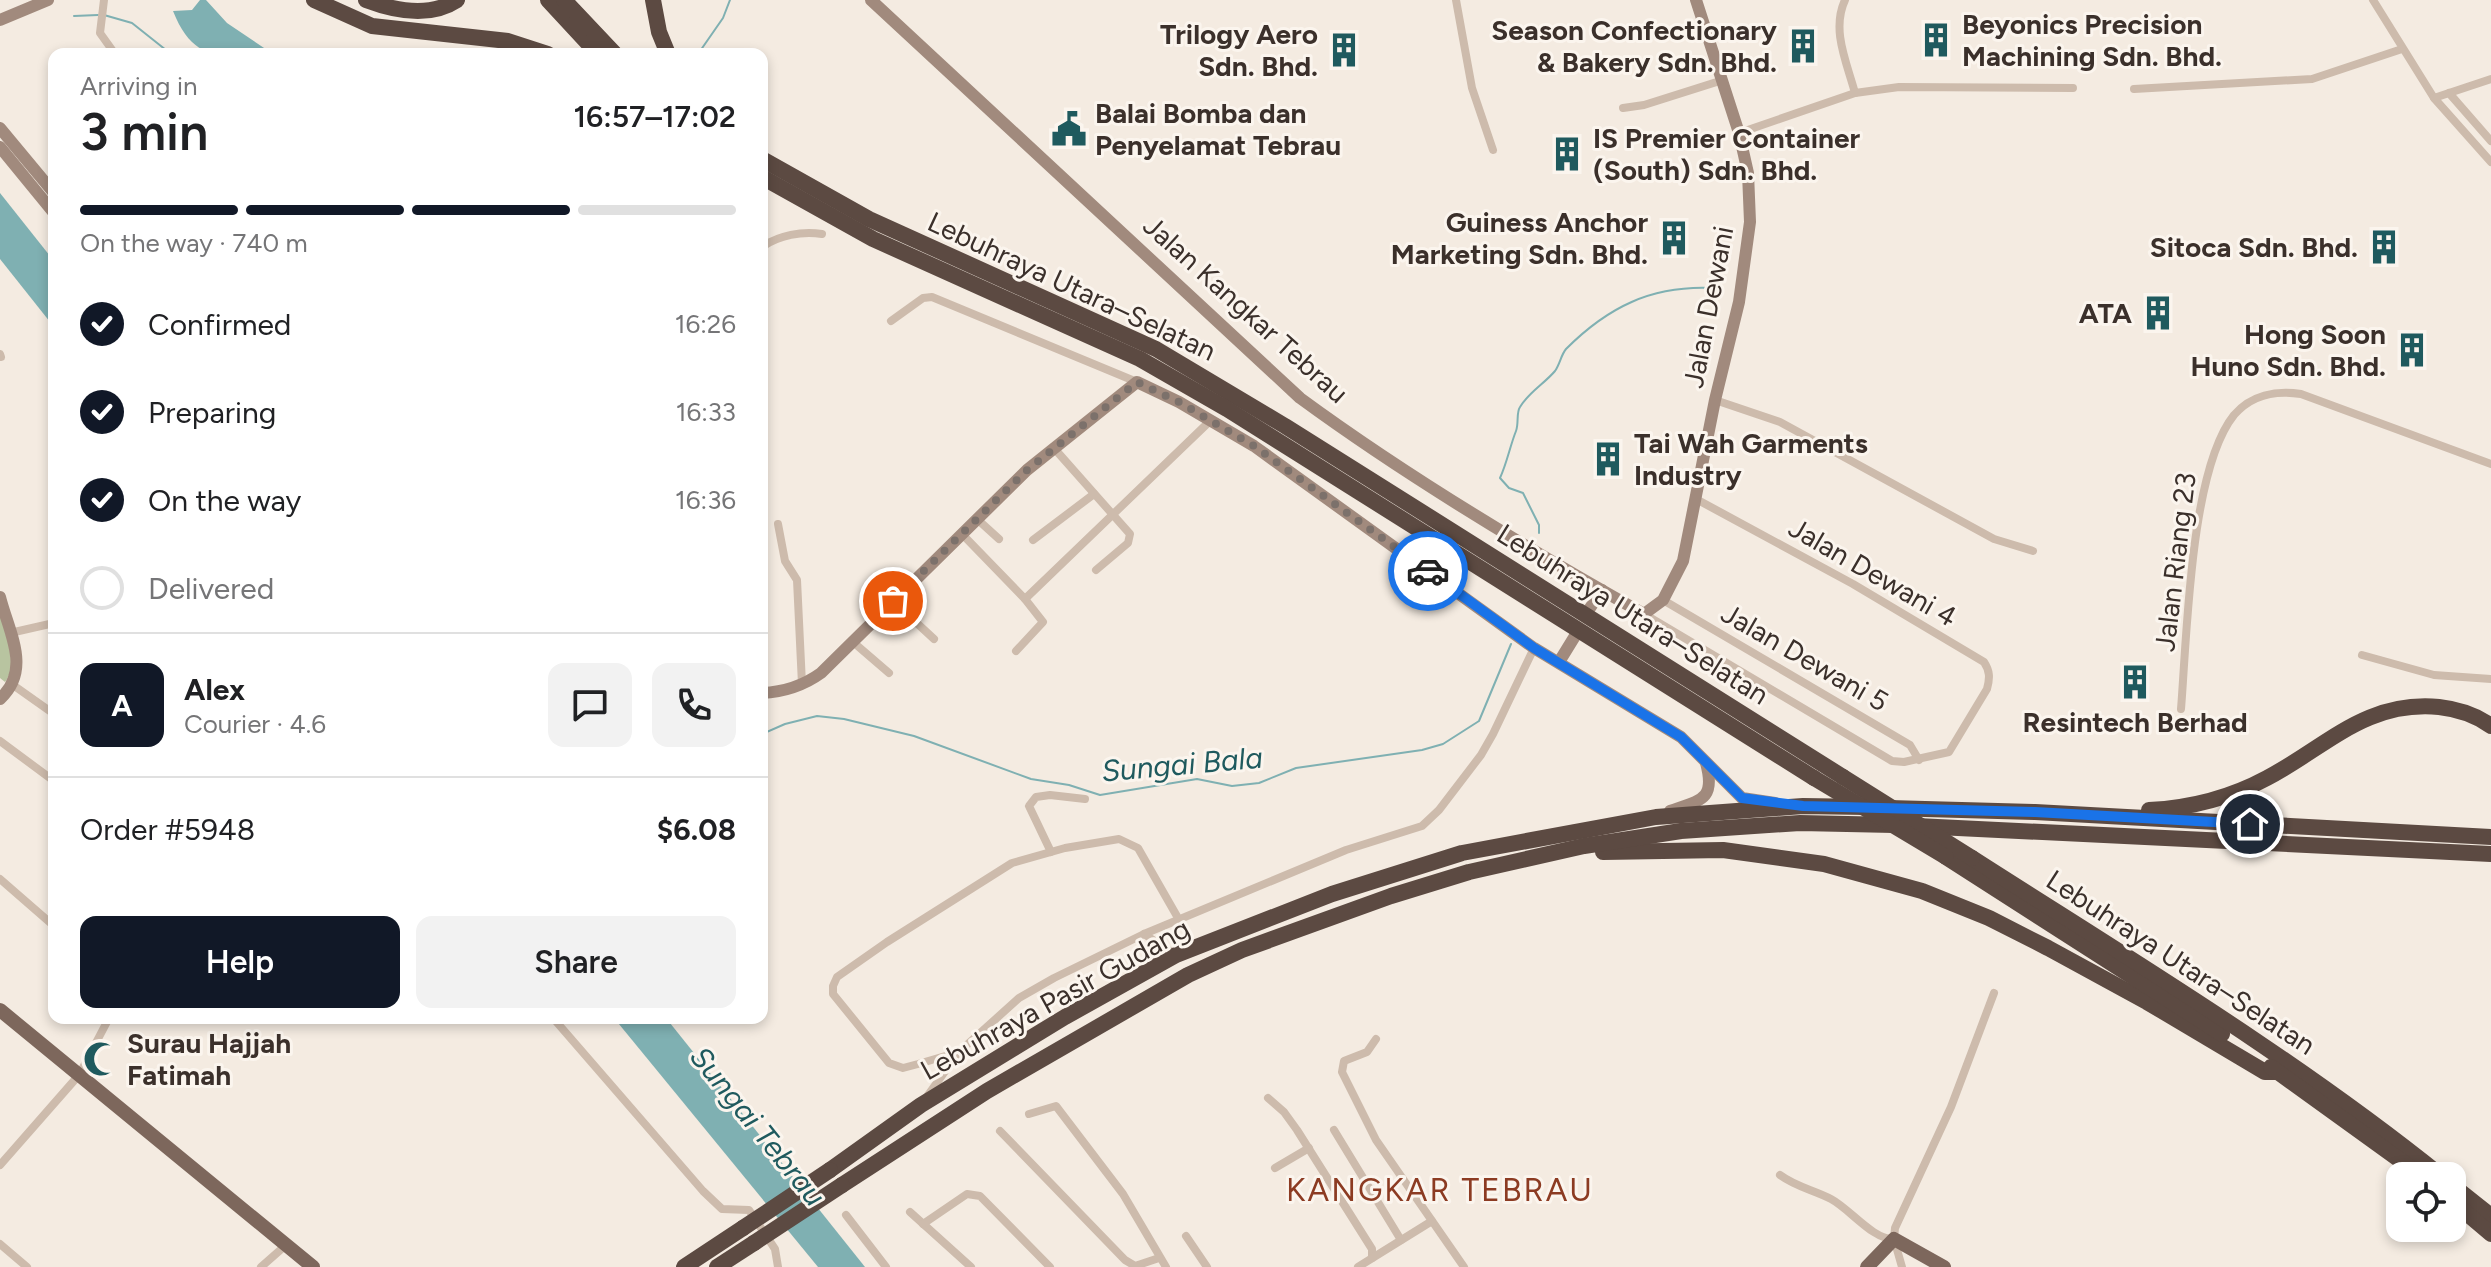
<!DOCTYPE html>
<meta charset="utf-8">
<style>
:root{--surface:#fff;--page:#f2f2f2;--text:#202124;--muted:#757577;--line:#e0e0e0;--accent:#111827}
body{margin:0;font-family:Figtree,sans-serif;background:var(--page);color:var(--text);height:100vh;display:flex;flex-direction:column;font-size:30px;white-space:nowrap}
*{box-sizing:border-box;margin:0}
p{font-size:26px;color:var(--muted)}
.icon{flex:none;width:44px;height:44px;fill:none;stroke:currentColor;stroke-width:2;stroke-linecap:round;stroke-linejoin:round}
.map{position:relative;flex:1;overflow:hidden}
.drawer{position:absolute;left:48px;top:48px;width:720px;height:976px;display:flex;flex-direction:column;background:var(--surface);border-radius:16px;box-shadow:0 4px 12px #0003}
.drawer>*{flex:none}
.buttons{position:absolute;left:2386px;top:1162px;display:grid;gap:16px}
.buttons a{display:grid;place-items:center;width:80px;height:80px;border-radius:16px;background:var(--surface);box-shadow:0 4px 12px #0003;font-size:40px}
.pin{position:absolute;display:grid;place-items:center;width:68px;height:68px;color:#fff;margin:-34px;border:4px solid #fff;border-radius:50%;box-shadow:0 2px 8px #0007}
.courier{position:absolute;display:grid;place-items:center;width:80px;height:80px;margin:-40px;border:6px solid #1a73e8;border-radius:50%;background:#fff;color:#222;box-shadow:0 2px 10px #0007}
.headline em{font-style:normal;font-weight:600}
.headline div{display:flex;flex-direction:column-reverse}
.headline{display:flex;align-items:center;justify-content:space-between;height:136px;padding:0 32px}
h1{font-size:52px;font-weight:600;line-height:60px}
.bar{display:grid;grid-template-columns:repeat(4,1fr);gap:12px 8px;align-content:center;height:96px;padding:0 32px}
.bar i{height:10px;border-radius:6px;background:var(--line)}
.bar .active{background:var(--accent)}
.bar p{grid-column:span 4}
.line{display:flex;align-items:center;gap:20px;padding:0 32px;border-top:2px solid var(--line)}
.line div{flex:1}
.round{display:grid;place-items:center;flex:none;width:84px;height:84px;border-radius:16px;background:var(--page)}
ol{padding:0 32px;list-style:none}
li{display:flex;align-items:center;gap:24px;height:88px}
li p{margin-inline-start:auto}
li .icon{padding:8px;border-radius:50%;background:var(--accent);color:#fff;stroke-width:4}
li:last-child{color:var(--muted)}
li i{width:44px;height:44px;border:4px solid var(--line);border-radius:50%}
.cta{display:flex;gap:16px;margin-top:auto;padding:16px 32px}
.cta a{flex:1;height:92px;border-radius:16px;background:var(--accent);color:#fff;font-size:32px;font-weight:600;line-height:92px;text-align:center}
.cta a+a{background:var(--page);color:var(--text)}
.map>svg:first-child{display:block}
</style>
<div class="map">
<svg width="2491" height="1267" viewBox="0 0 2491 1267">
<rect width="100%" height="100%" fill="#f4ebe1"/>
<path fill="#b8c4a0" d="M0,614C5,634 19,665 5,682L0,678Z"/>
<g fill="#7fb0b2">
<path d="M200,0H206L227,23L273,54C223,54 195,66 173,11L192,10Z"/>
<polygon points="0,193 54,261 54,327 0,259"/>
<polygon points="614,1018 666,1018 865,1267 818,1267"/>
</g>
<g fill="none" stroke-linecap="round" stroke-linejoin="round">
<g stroke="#7fb0b2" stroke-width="2">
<polyline points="104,15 132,23 171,54"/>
<polyline points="74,16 98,15"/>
<polyline points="698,54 723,18 730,0"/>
<path d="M1539,533V525L1523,493L1509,488L1500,478C1507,463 1510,446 1516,431C1519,423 1516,413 1520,407C1528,393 1545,383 1555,371C1560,364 1561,355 1566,349C1608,307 1651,286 1710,288"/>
<polyline points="762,734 785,724 817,716 844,719 914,736 1031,779 1069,785 1100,795 1197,779 1232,786 1259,783 1296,768 1422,750 1443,744 1479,721 1511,644"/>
</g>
<g stroke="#cdbbac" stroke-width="8">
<polyline points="104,0 100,33 115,54"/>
<polyline points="1456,0 1472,88 1493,150"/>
<path d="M1845,0C1831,30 1847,63 1855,93"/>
<polyline points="2373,0 2434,98 2491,162"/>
<polyline points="2134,89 2312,79 2402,49"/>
<polyline points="2449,93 2491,141"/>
<polyline points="2434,98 2491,79"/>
<polyline points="1623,108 1644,105 1723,80"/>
<polyline points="1739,133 1855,93 1899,87 2073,88"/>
<path d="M762,247C779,235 802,231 822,234"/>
<polyline points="891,321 923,298 932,297 1137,382"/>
<polyline points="0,354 1,357"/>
<polyline points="1715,400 1780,422 1994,539 2033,551"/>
<polyline points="1053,447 1130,534 1128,543 1096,570"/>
<polyline points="977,519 999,539"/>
<polyline points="778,524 785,561 797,580 802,684"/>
<polyline points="962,534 1025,599 1043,622 1016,651"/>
<polyline points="1033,540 1094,494"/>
<polyline points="1025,599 1210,421"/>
<polyline points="1663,600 1910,745 1919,760"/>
<polyline points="893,601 934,639"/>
<path d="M1644,614L1892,761L1904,762L1949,752L1987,689C1990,678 1990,671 1984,662L1853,584L1696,499"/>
<polyline points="10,633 54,623"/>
<polyline points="853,642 889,673"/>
<polyline points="2362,655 2434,675 2491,679"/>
<polyline points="13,685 54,714"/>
<path d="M2181,709C2187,636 2190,470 2234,415C2251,395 2276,390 2301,394L2491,464"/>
<polyline points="0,741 54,781"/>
<polyline points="1051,852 1029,806 1036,797 1050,795 1085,799"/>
<polyline points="0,879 54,926"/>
<polyline points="1178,918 1138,848 1119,839 1065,848 1012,863 887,942 837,977 833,986 833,994 889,1063 903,1068 918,1064 959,1052 1019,998 1054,978 1144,934 1346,850 1422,826 1439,810 1481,755 1493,734 1534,648"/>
<polyline points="1144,934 1176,955"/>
<polyline points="553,1018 703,1191 722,1209 749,1210 775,1249 778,1267"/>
<polyline points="1376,1039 1367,1052 1344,1061 1342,1072 1376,1140 1464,1267"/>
<polyline points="928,1095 959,1052"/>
<polyline points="1268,1098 1284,1112 1297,1130 1372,1249 1372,1258"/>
<polyline points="1029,1114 1056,1106 1123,1194 1166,1267"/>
<polyline points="1334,1130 1401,1240"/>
<polyline points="1000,1131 1125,1260 1135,1266 1159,1258"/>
<polyline points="0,1165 79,1075 109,1018"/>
<polyline points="1275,1168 1309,1148"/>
<path d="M1780,1175C1796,1187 1814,1190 1831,1199C1850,1209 1873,1240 1894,1239"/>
<polyline points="910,1212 971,1267"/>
<polyline points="846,1215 886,1267"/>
<polyline points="923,1224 967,1194 980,1196 1050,1267"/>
<polyline points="1186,1236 1207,1267"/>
<polyline points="0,1244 27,1267"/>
<polyline points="261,1267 286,1245"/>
<polyline points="1358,1267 1432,1221"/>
<polyline points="1902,1267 1894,1239 1895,1228 1951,1107 1994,993"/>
</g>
<g stroke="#a18a7d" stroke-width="12">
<path d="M871,0L1300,398C1409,478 1526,548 1644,614L1663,600L1683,561L1715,400L1739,302L1750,222L1748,173L1739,133L1696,0"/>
<polyline points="0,20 48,0"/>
<polyline points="0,128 54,193"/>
<polyline points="0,147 54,213"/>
<path d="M0,597C9,633 32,669 0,699"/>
<polyline points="1590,608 1602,590"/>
<polyline points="1559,662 1575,636"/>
<path d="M762,693C784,692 803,686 821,673L1027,470L1137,382L1179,402L1254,446L1534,648L1681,737L1742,798L1775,803"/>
<path d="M1670,811C1701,800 1716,800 1706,763"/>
</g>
<g stroke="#7d675c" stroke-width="14">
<polyline points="0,1010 313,1267"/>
<polyline points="1867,1267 1894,1239 1944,1267"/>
</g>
<g stroke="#5c4a42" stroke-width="16">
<polyline points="314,0 372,26 508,41 548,54"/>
<path d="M366,0C395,11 430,18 457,0"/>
<polyline points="548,0 598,54"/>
<polyline points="564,0 615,54"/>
<polyline points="653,0 659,32 668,54"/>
<polyline points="762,159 869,219 1156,349 1285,426 1843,777"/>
<polyline points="762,177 873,239 1140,359 1227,409 1814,778"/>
<polyline points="1889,808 2035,812 2491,837"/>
<path d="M2149,810C2190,808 2230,798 2267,778C2326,747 2366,700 2439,707C2457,709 2476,715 2491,726"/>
<polyline points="1917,826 2491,854"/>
<polyline points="1603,852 1723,850 1824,864 1922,891 1989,918 2048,948 2147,1002 2265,1072 2279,1072"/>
<polyline points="1946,857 2222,1034"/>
<path d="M1972,858C2131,960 2293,1057 2441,1176"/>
<polyline points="2271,1067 2422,1176"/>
<polyline points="830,1170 921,1105 1065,1017 1176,955 1332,894 1462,853 1656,817 1803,806 1866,807"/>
<polyline points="842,1185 987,1091 1188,975 1242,950 1391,896 1469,872 1584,846 1681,831 1800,823 1894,825"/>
<polyline points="2452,1185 2491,1216"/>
<polyline points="2452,1201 2491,1234"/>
<polyline points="684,1267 743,1228"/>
<polyline points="717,1267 754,1243"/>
</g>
<g stroke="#5c4a42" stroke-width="16">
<polyline points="1843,777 1972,858"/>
<polyline points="1814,778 1946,857"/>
<polyline points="743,1228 830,1170"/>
<polyline points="754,1243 842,1185"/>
</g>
</g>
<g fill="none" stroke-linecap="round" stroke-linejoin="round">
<polyline stroke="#7c716b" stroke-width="8" stroke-dasharray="0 14.4" points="893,601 1027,470 1137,382 1179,402 1254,446 1428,571"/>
<polyline stroke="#1a73e8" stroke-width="10" points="1428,571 1534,648 1681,737 1742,798 1803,806 2035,812 2250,824"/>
</g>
<defs>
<g id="building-bare" transform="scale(2.76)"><path d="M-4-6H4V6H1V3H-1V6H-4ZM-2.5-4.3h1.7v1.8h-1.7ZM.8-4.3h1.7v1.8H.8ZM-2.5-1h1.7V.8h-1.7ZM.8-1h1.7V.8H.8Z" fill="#1f5a5e" stroke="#fbf5ee" stroke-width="2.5" paint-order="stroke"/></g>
<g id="civic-bare" transform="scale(2.76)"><path d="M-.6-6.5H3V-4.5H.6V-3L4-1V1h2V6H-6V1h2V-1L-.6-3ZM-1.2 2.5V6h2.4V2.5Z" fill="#1f5a5e" stroke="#fbf5ee" stroke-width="2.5" paint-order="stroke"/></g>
<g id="mosque-bare" transform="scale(2.76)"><path d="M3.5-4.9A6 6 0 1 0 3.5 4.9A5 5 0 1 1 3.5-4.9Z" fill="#1f5a5e" stroke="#fbf5ee" stroke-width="2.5" paint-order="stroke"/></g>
</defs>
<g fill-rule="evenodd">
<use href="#building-bare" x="1936" y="40"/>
<use href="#building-bare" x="1803" y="46"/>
<use href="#building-bare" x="1344" y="50"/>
<use href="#civic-bare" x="1069" y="129"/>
<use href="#building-bare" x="1567" y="154"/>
<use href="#building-bare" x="1674" y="238"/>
<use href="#building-bare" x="2384" y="247"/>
<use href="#building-bare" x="2158" y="313"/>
<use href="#building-bare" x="2412" y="350"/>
<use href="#building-bare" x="1608" y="459"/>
<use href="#building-bare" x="2135" y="682"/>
<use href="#mosque-bare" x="101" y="1059"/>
</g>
<g text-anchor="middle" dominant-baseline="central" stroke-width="6" stroke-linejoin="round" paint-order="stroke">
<g font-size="28" font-weight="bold" fill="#3b302b" stroke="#fbf5ee" text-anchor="end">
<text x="1962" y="24" text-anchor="start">Beyonics Precision<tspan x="1962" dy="32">Machining Sdn. Bhd.</tspan></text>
<text x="1777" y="30">Season Confectionary<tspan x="1777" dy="32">&amp; Bakery Sdn. Bhd.</tspan></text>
<text x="1318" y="34">Trilogy Aero<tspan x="1318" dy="32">Sdn. Bhd.</tspan></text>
<text x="1095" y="113" text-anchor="start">Balai Bomba dan<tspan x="1095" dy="32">Penyelamat Tebrau</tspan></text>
<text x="1593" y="138" text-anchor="start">IS Premier Container<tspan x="1593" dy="32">(South) Sdn. Bhd.</tspan></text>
<text x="1648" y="222">Guiness Anchor<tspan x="1648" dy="32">Marketing Sdn. Bhd.</tspan></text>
<text x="2358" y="247">Sitoca Sdn. Bhd.</text>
<text x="2132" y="313">ATA</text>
<text x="2386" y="334">Hong Soon<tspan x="2386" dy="32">Huno Sdn. Bhd.</tspan></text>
<text x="1634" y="443" text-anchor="start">Tai Wah Garments<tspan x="1634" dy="32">Industry</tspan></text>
<text x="2135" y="722" text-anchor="middle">Resintech Berhad</text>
<text x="127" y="1043" text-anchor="start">Surau Hajjah<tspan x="127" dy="32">Fatimah</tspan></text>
</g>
<g font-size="28" fill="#3b302b" stroke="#fbf5ee">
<text transform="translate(1072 286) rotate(25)">Lebuhraya Utara–Selatan</text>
<text transform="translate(1708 307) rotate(-79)">Jalan Dewani</text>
<text transform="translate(1246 309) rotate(42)">Jalan Kangkar Tebrau</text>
<text transform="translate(2175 562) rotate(-83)">Jalan Riang 23</text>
<text transform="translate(1873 572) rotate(30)">Jalan Dewani 4</text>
<text transform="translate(1633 614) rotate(32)">Lebuhraya Utara–Selatan</text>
<text transform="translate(1805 657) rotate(30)">Jalan Dewani 5</text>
<text transform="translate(2181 962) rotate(33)">Lebuhraya Utara–Selatan</text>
<text transform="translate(1055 999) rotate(-29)">Lebuhraya Pasir Gudang</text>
</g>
<g font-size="30" font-style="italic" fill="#1f5a5e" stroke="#fbf5ee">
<text transform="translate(1182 764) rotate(-5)">Sungai Bala</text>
<text transform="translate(758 1126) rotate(51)">Sungai Tebrau</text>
</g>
<g font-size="32" letter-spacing="2" fill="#8c3b22" stroke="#fbf5ee">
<text x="1440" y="1190">KANGKAR TEBRAU</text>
</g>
</g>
</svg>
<div class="buttons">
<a><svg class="icon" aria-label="locate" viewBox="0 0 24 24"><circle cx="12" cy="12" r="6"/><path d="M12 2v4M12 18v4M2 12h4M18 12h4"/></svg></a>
</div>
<div class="pin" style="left:893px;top:601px;background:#ea580c"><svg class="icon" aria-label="bag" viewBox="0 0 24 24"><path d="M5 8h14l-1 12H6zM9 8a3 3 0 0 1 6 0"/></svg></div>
<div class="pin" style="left:2250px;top:824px;background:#1f2937"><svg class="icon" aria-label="home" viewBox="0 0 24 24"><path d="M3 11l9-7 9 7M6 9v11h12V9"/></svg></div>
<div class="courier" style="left:1428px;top:571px"><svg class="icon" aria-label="car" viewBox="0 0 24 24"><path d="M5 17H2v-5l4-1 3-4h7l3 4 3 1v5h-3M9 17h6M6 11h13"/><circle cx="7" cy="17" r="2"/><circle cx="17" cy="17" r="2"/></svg></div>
<section class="drawer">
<div class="headline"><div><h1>3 min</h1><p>Arriving in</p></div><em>16:57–17:02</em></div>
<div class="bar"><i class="active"></i><i class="active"></i><i class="active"></i><i></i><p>On the way · 740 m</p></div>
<ol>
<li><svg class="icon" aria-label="check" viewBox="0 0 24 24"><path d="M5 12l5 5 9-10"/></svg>Confirmed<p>16:26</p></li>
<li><svg class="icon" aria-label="check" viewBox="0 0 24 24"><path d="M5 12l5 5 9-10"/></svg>Preparing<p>16:33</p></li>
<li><svg class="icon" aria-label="check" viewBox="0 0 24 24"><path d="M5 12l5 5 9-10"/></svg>On the way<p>16:36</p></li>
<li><i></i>Delivered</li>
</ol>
<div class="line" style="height:144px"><b class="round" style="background:var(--accent);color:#fff">A</b><div><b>Alex</b><p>Courier · 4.6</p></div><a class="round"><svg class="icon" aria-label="chat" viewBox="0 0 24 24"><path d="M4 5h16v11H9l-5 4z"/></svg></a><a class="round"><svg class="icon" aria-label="phone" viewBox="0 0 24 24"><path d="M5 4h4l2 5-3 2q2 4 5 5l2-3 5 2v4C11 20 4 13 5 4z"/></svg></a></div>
<div class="line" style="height:104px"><div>Order #5948</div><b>$6.08</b></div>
<div class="cta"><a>Help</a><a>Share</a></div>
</section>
</div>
